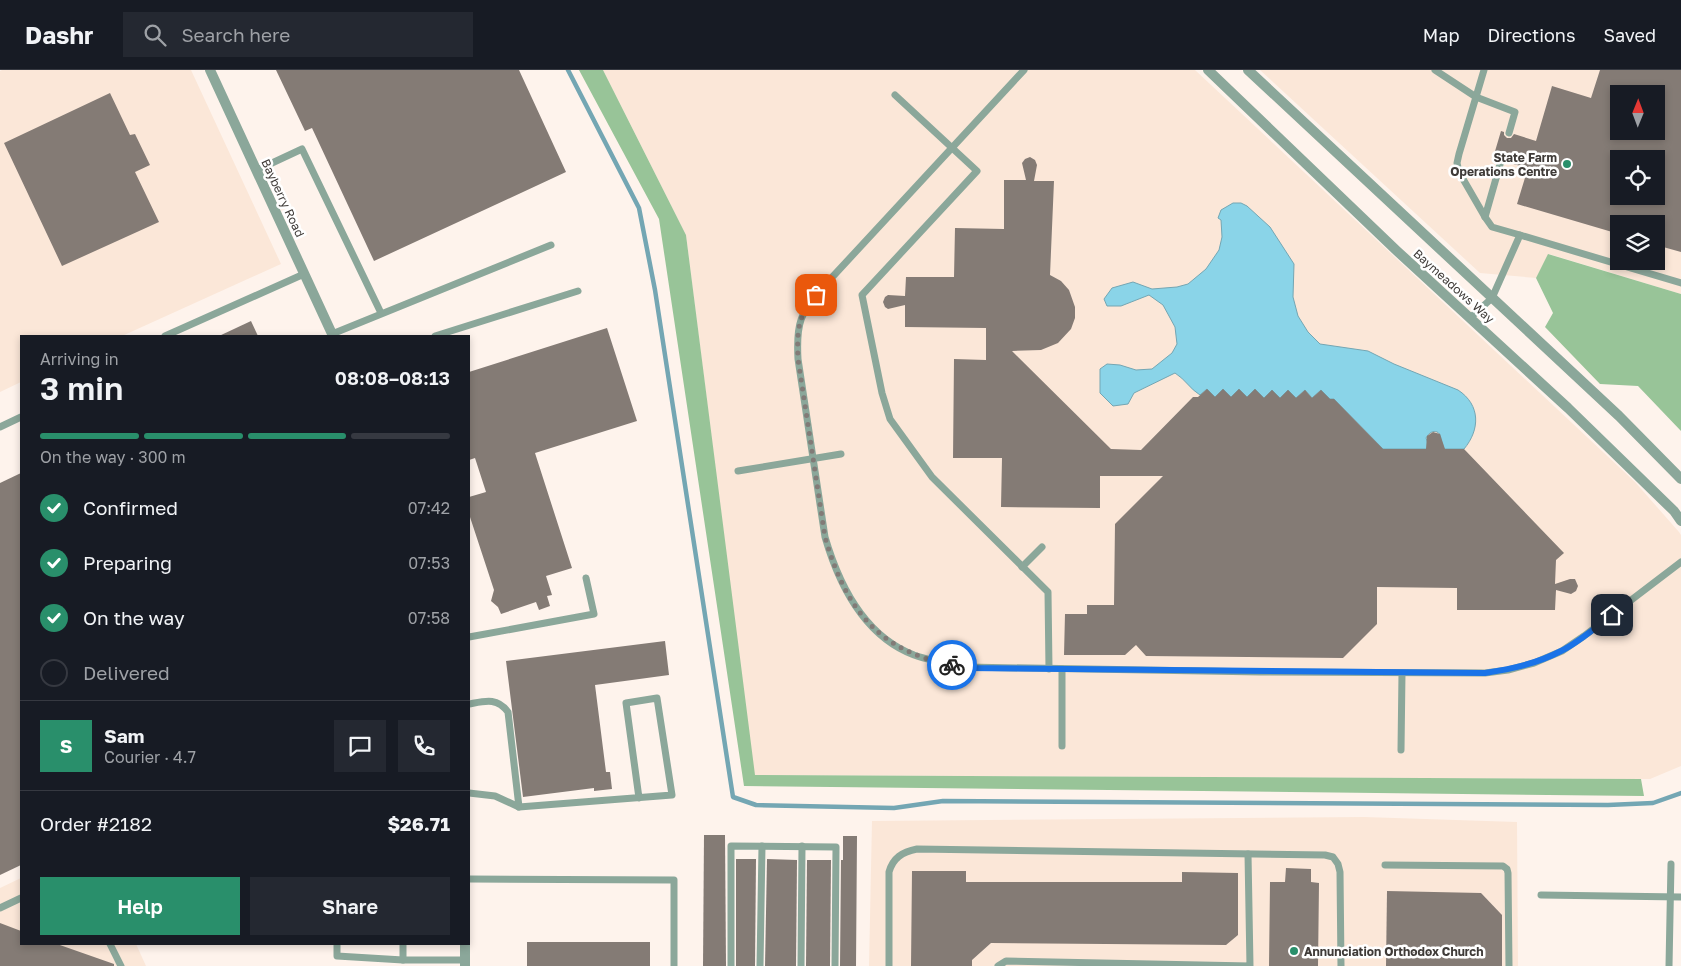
<!DOCTYPE html>
<meta charset="utf-8">
<style>
:root{--surface:#171b24;--page:#242831;--text:#f1f3f6;--muted:#9ea1a6;--line:#363941;--accent:#298f6b}
body{margin:0;font-family:"Golos Text",sans-serif;background:var(--page);color:var(--text);height:100vh;display:flex;flex-direction:column;font-size:19px;white-space:nowrap}
*{box-sizing:border-box;margin:0}
p{font-size:16px;color:var(--muted)}
.icon{flex:none;width:28px;height:28px;fill:none;stroke:currentColor;stroke-width:2;stroke-linecap:round;stroke-linejoin:round}
.map{position:relative;flex:1;overflow:hidden}
.drawer{position:absolute;left:20px;top:265px;width:450px;height:610px;display:flex;flex-direction:column;background:var(--surface);border-radius:0px;box-shadow:0 2px 8px #0003}
.drawer>*{flex:none}
.needle{width:32px;rotate:1deg}
.fabs{position:absolute;left:1610px;top:15px;display:grid;gap:10px}
.fabs a{display:grid;place-items:center;width:55px;height:55px;border-radius:0px;background:var(--surface);box-shadow:0 2px 8px #0003;font-size:25px}
.pin{position:absolute;display:grid;place-items:center;width:42px;height:42px;color:#fff;margin:-21px;border-radius:10px;box-shadow:0 2px 8px #0006}
.courier{position:absolute;display:grid;place-items:center;width:50px;height:50px;margin:-25px;border:4px solid #1a73e8;border-radius:50%;background:#fff;color:#222;box-shadow:0 1px 6px #0007}
.overview em{font-style:normal;font-weight:600}
.overview div{display:flex;flex-direction:column-reverse}
.overview{display:flex;align-items:center;justify-content:space-between;height:85px;padding:0 20px}
h1{font-size:32px;font-weight:600;line-height:38px}
.bar{display:grid;grid-template-columns:repeat(4,1fr);gap:8px 5px;align-content:center;height:60px;padding:0 20px}
.bar i{height:6px;border-radius:4px;background:var(--line)}
.bar .on{background:var(--accent)}
.bar p{grid-column:span 4}
.line{display:flex;align-items:center;gap:12px;padding:0 20px;border-top:1px solid var(--line)}
.line div{flex:1}
.round{display:grid;place-items:center;flex:none;width:52px;height:52px;border-radius:0px;background:var(--page)}
ol{padding:0 20px;list-style:none}
li{display:flex;align-items:center;gap:15px;height:55px}
li p{margin-inline-start:auto}
li .icon{padding:5px;border-radius:50%;background:var(--accent);color:#fff;stroke-width:4}
li:last-child{color:var(--muted)}
li i{width:28px;height:28px;border:2px solid var(--line);border-radius:50%}
.button{display:flex;gap:10px;margin-top:auto;padding:10px 20px}
.button a{flex:1;height:58px;border-radius:0px;background:var(--accent);color:#fff;font-size:20px;font-weight:600;line-height:58px;text-align:center}
.button a+a{background:var(--page);color:var(--text)}
header{display:flex;align-items:center;gap:30px;box-sizing:border-box;height:70px;padding:0 25px;background:var(--surface);border-bottom:1px solid var(--line)}
header strong{font-size:24px}
nav{display:flex;gap:28px;margin-inline-start:auto;font-size:18px}
.search{width:350px;height:45px;background:var(--page);display:flex;align-items:center;gap:12px;box-sizing:border-box;padding:0 18px;border-radius:0px;color:var(--muted);font-size:19px}
.map>svg:first-child{display:block}
</style>
<header>
<strong>Dashr</strong>
<div class="search"><svg class="icon" aria-label="search" viewBox="0 0 24 24"><circle cx="10" cy="10" r="6"/><path d="M15 15l6 6"/></svg>Search here</div>
<nav><a>Map</a><a>Directions</a><a>Saved</a></nav>
</header>
<div class="map">
<svg width="1681" height="896" viewBox="0 0 1681 896">
<rect width="100%" height="100%" fill="#fef3ec"/>
<g fill="#fbe7d8" fill-rule="evenodd">
<polygon points="2,0 191,0 281,194 122,266 21,266 21,312 0,322 0,1"/>
<polygon points="603,0 1195,0 1635,412 1679,462 1681,465 1681,696 1650,709 754,705 686,165"/>
<path d="M1260,0H1681V224L1549,184L1536,208L1480,203ZM1619,24H1656V61H1619ZM1619,89H1656V126H1619ZM1619,154H1656V191H1619Z"/>
<polygon points="1364,747 1517,752 1518,896 869,896 872,751"/>
<polygon points="21,808 21,874 136,874 146,896 0,896 0,818"/>
</g>
<g fill="#98c498">
<polygon points="579,0 603,0 686,165 755,705 1641,709 1644,726 744,716 659,149"/>
<polygon points="1548,184 1681,224 1681,361 1638,316 1600,314 1545,257 1553,243 1536,208"/>
</g>
<path fill="#8ad4e8" stroke="#74a6b3" d="M1233,133H1241L1247,136L1270,157L1294,194L1293,227L1298,246L1308,262L1320,274L1368,281L1394,294L1458,320C1481,335 1480,360 1464,379H1438C1447,361 1432,356 1426,368L1430,379H1383L1334,329H1330L1321,320L1312,328L1305,320L1296,328L1288,320L1280,328L1272,320L1264,328L1255,319L1247,327L1239,319L1231,327L1223,319L1215,327L1207,319L1200,325C1190,319 1185,309 1175,303L1134,323L1128,334L1113,336L1100,323V299L1107,294L1120,295L1136,300L1152,299L1172,283L1177,274L1175,257L1163,235L1149,225L1121,236H1107L1104,229L1112,218L1133,212L1152,219L1177,217L1188,214L1206,199L1219,180L1222,167L1221,150L1218,148L1221,140Z"/>
<g fill="none" stroke-linecap="round" stroke-linejoin="round">
<polyline stroke="#74a6b3" stroke-width="4.5" points="568,0 639,138 655,220 733,727 756,735 894,738 943,731 1608,735 1653,733 1681,723"/>
</g>
<g fill="#847b75" fill-rule="evenodd">
<polygon points="276,0 519,0 566,102 374,191 312,58 305,61"/>
<path d="M1600,0H1681V182L1656,175V154H1619V164L1517,134L1528,98L1506,92L1503,86H1499L1496,89L1493,88L1501,61L1504,62V65L1507,68H1511L1514,64L1536,71L1552,16L1591,28ZM1619,24H1656V61H1619ZM1619,89H1656V126H1619Z"/>
<polygon points="110,23 130,65 135,64 150,95 135,102 159,152 62,196 4,73"/>
<polygon points="1030,87 1035,90 1037,95 1034,111 1054,111 1050,205 1061,211 1069,220 1075,237 1075,248 1071,259 1058,273 1041,280 1012,281 1111,379 1141,380 1193,327 1198,327 1207,319 1215,327 1223,319 1231,327 1239,319 1247,327 1255,319 1264,328 1272,320 1280,328 1288,320 1296,328 1305,320 1312,328 1321,320 1330,329 1334,329 1383,379 1426,379 1427,366 1433,362 1440,364 1445,379 1464,379 1564,483 1556,490 1555,514 1570,509 1575,509 1578,516 1576,521 1571,524 1556,520 1555,540 1457,540 1457,518 1377,517 1377,554 1343,588 1146,586 1136,575 1125,585 1064,585 1065,544 1087,544 1087,535 1114,535 1115,454 1163,406 1100,406 1100,438 1001,437 1002,388 953,388 954,289 986,290 986,258 905,257 905,235 888,239 885,237 883,232 885,227 888,225 905,226 906,207 954,207 955,158 1004,159 1004,110 1026,110 1022,93 1025,89"/>
<polygon points="251,251 258,266 219,266"/>
<polygon points="607,258 637,351 535,383 572,498 546,506 552,525 547,526 550,536 539,540 536,532 501,544 498,537 491,531 494,520 469,444 469,427 486,422 475,388 469,390 469,302"/>
<polygon points="21,403 21,795 0,805 0,413"/>
<polygon points="665,571 669,605 595,615 606,702 610,702 612,719 594,721 594,718 523,727 506,591"/>
<polygon points="704,765 725,765 726,896 703,896"/>
<polygon points="843,766 857,766 856,896 840,896 841,790 843,790"/>
<polygon points="736,789 756,789 755,896 736,896"/>
<polygon points="767,789 797,790 796,896 765,896"/>
<polygon points="807,790 831,790 830,896 806,896"/>
<polygon points="1286,798 1311,799 1311,812 1319,813 1318,896 1269,896 1270,812 1285,812"/>
<polygon points="912,801 966,801 966,812 1182,812 1182,802 1238,803 1238,865 1226,875 991,873 972,890 972,896 911,896"/>
<polygon points="1387,821 1481,823 1502,845 1502,896 1386,896"/>
<polygon points="0,853 21,861 21,874 57,874 114,894 114,896 0,896"/>
<rect x="527" y="872" width="123" height="24"/>
</g>
<g fill="none" stroke-linecap="round" stroke-linejoin="round">
<g stroke="#8ba79a" stroke-width="7">
<path d="M1024,0L824,216C800,243 796,253 798,289L825,467C839,515 864,566 914,585C931,591 949,594 966,597L1261,602L1485,603L1508,600L1534,593L1562,581L1584,566L1681,492"/>
<polyline points="1435,0 1476,27 1515,42 1509,63"/>
<polyline points="1484,0 1459,84 1457,93 1459,102 1485,147 1492,157 1520,165"/>
<polyline points="895,25 977,101 862,225 882,323 890,349 932,407 1048,522 1049,599"/>
<polyline points="257,100 302,79 381,243"/>
<polyline points="1485,147 1501,91"/>
<polyline points="1470,248 1492,228 1520,165 1681,213"/>
<polyline points="332,264 551,175"/>
<polyline points="165,266 304,204"/>
<polyline points="435,266 578,221"/>
<polyline points="0,357 21,347"/>
<polyline points="738,401 841,384"/>
<polyline points="1022,497 1042,477"/>
<polyline points="469,567 594,544 586,508"/>
<path d="M469,634C485,631 497,627 508,642L519,737"/>
<polyline points="1062,676 1062,599"/>
<polyline points="1401,680 1402,603"/>
<polyline points="469,723 495,726 519,737 672,725 657,628 626,633 639,728"/>
<polyline points="1385,795 1503,796 1507,799 1508,803 1509,896"/>
<polyline points="469,809 674,810 674,896"/>
<polyline points="1541,825 1681,827"/>
<polyline points="0,838 21,828"/>
<polyline points="110,874 121,896"/>
<polyline points="337,874 337,886 403,890"/>
<polyline points="403,874 403,890 465,890"/>
<polyline points="731,896 731,776 836,777 835,896"/>
<polyline points="760,896 762,776"/>
<polyline points="801,896 802,776"/>
<path d="M889,896V802C893,788 902,782 917,779L1325,785L1333,787L1338,794L1340,802L1341,896"/>
<polyline points="998,896 1006,891 1250,896 1248,784"/>
<polyline points="1669,896 1671,794"/>
</g>
<g stroke="#8ba79a" stroke-width="10">
<polyline points="210,0 333,266"/>
<polyline points="1208,0 1397,181 1568,338 1674,441 1681,451"/>
<polyline points="1248,0 1619,346 1681,409"/>
<polyline points="465,896 465,874"/>
</g>
</g>
<g fill="none" stroke-linecap="round" stroke-linejoin="round">
<path stroke="#827b77" stroke-width="5" stroke-dasharray="0 9" d="M816,225C797,246 797,263 798,289L825,467C845,537 877,581 952,595"/>
<path stroke="#1a73e8" stroke-width="6" d="M952,595L966,598L1485,603C1511,599 1536,594 1561,581C1579,572 1596,557 1612,545"/>
</g>
<g fill="#298f6b" stroke="#fff" stroke-width="2">
<circle cx="1567" cy="94" r="5"/>
<circle cx="1294" cy="881" r="5"/>
</g>
<g text-anchor="middle" dominant-baseline="central" stroke-width="5" stroke-linejoin="round" paint-order="stroke">
<g font-size="12" font-weight="bold" fill="#3f3b38" stroke="#fff" text-anchor="end">
<text x="1557" y="87">State Farm<tspan x="1557" dy="14">Operations Centre</tspan></text>
<text x="1304" y="881" text-anchor="start">Annunciation Orthodox Church</text>
</g>
<g font-size="12" fill="#3f3b38" stroke="#fff">
<text transform="translate(283 128) rotate(65)">Bayberry Road</text>
<text transform="translate(1454 216) rotate(42)">Baymeadows Way</text>
</g>
</g>
</svg>
<div class="fabs">
<a><svg class="needle" viewBox="-14 -14 28 28"><path d="M0-13l5 13h-10z" fill="#e53935"/><path d="M0 13l5-13h-10z" fill="#9ea1a6"/></svg></a>
<a><svg class="icon" aria-label="locate" viewBox="0 0 24 24"><circle cx="12" cy="12" r="6"/><path d="M12 2v4M12 18v4M2 12h4M18 12h4"/></svg></a>
<a><svg class="icon" aria-label="layers" viewBox="0 0 24 24"><path d="M12 4l9 5-9 5-9-5zM3 14l9 5 9-5"/></svg></a>
</div>
<div class="pin" style="left:816px;top:225px;background:#ea580c"><svg class="icon" aria-label="bag" viewBox="0 0 24 24"><path d="M5 8h14l-1 12H6zM9 8a3 3 0 0 1 6 0"/></svg></div>
<div class="pin" style="left:1612px;top:545px;background:#1f2937"><svg class="icon" aria-label="home" viewBox="0 0 24 24"><path d="M3 11l9-7 9 7M6 9v11h12V9"/></svg></div>
<div class="courier" style="left:952px;top:595px"><svg class="icon" aria-label="bike" viewBox="0 0 24 24"><circle cx="6" cy="16" r="4"/><circle cx="18" cy="16" r="4"/><path d="M6 16l4-8h5l3 8M10 8l3 8H6M13 5h3"/></svg></div>
<section class="drawer">
<div class="overview"><div><h1>3 min</h1><p>Arriving in</p></div><em>08:08–08:13</em></div>
<div class="bar"><i class="on"></i><i class="on"></i><i class="on"></i><i></i><p>On the way · 300 m</p></div>
<ol>
<li><svg class="icon" aria-label="check" viewBox="0 0 24 24"><path d="M5 12l5 5 9-10"/></svg>Confirmed<p>07:42</p></li>
<li><svg class="icon" aria-label="check" viewBox="0 0 24 24"><path d="M5 12l5 5 9-10"/></svg>Preparing<p>07:53</p></li>
<li><svg class="icon" aria-label="check" viewBox="0 0 24 24"><path d="M5 12l5 5 9-10"/></svg>On the way<p>07:58</p></li>
<li><i></i>Delivered</li>
</ol>
<div class="line" style="height:90px"><b class="round" style="background:var(--accent);color:#fff">S</b><div><b>Sam</b><p>Courier · 4.7</p></div><a class="round"><svg class="icon" aria-label="chat" viewBox="0 0 24 24"><path d="M4 5h16v11H9l-5 4z"/></svg></a><a class="round"><svg class="icon" aria-label="phone" viewBox="0 0 24 24"><path d="M5 4h4l2 5-3 2q2 4 5 5l2-3 5 2v4C11 20 4 13 5 4z"/></svg></a></div>
<div class="line" style="height:65px"><div>Order #2182</div><b>$26.71</b></div>
<div class="button"><a>Help</a><a>Share</a></div>
</section>
</div>
